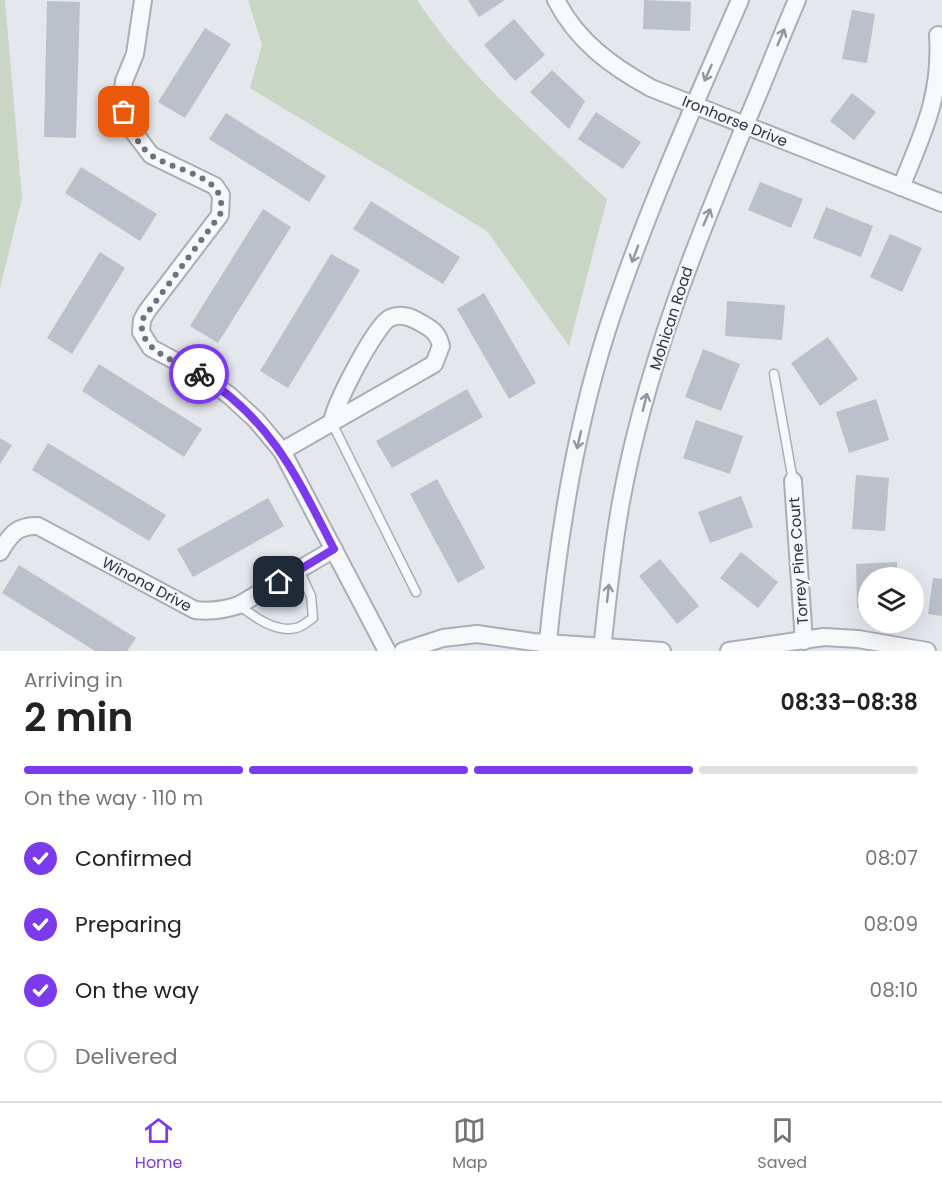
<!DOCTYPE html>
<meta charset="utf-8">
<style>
:root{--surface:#fff;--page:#f6f6f6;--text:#222;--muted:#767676;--line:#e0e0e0;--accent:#7c3aed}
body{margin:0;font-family:Poppins,sans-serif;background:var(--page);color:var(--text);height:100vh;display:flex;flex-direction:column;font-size:22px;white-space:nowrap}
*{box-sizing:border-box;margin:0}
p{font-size:20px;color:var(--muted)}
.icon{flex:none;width:33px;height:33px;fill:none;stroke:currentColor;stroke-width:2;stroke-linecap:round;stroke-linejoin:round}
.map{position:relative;height:651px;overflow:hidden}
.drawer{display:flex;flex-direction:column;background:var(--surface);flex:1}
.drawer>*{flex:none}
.tools{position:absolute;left:858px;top:567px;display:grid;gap:12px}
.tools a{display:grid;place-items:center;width:66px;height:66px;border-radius:50%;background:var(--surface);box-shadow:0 6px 24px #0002;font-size:30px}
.pin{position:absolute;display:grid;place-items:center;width:51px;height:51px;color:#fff;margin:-26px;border-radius:12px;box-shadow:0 3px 9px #0006}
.courier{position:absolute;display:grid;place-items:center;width:60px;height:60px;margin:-30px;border:4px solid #7c3aed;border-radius:50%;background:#fff;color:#222;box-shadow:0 2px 8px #0007}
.summary em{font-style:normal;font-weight:600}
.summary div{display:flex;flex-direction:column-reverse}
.summary{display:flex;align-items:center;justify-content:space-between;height:102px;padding:0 24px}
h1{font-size:39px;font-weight:600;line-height:45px}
.bar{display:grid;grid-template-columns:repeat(4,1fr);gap:9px 6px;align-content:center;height:72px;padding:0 24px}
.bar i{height:8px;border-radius:4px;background:var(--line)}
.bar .on{background:var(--accent)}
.bar p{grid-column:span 4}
ol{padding:0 24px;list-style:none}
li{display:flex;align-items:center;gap:18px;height:66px}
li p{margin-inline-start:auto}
li .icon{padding:6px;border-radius:50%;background:var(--accent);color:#fff;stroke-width:4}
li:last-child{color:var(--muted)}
li i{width:33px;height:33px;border:3px solid var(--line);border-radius:50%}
.dock{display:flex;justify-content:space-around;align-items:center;height:84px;border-top:2px solid var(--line);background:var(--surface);font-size:16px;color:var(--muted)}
.dock a{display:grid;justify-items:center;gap:3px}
.dock .on{color:var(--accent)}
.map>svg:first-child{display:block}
</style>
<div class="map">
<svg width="942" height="651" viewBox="0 0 942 651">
<rect width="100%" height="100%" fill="#e4e7ec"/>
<g fill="#c9d6c5">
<polygon points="0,0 5,0 22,198 0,288"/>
<path d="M248,0H417C468,77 540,137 607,199L569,346L487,231L250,88L262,45Z"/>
</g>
<g fill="#bbc0ca">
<polygon points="468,0 505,0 479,17"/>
<polygon points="644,0 691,2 690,31 643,29"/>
<polygon points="47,1 80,2 76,138 44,137"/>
<polygon points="852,10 875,14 867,63 842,59"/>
<polygon points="514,19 545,55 515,81 484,45"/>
<polygon points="205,28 231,44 185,118 158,102"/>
<polygon points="552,70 585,101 569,129 530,92"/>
<polygon points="852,93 876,112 854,140 830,121"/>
<polygon points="596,112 641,142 623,169 578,139"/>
<polygon points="226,113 326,176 309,202 209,139"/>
<polygon points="81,167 157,214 140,241 65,193"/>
<polygon points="760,182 803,199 791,228 748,210"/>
<polygon points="371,201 460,257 443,284 353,229"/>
<polygon points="826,207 873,226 861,257 813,238"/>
<polygon points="263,209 291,227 218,343 190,326"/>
<polygon points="890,234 922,248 902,292 870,277"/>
<polygon points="100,252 125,268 72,354 47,338"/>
<polygon points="331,254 360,270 288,388 260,371"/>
<polygon points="484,293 536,383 509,399 457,309"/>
<polygon points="727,301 785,305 782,340 725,336"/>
<polygon points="828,337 858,379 820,406 791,363"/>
<polygon points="703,349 740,364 721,411 685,397"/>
<polygon points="99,364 202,429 184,457 82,391"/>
<polygon points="467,389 483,417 392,468 376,441"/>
<polygon points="876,399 889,440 849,453 836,412"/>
<polygon points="696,420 743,436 730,474 683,458"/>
<polygon points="0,438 12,445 0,464"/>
<polygon points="48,443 166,515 149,541 32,470"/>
<polygon points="856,475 889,478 885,531 852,529"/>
<polygon points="437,479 485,568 458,583 410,494"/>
<polygon points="741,496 753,527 710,543 698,512"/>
<polygon points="268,498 284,526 193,577 177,549"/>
<polygon points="741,552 778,582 758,608 720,578"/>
<polygon points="660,559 699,606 677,624 639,576"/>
<polygon points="897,562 897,578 868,578 868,608 857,608 856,564"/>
<polygon points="19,565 136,638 127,651 95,651 2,593"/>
<polygon points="933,578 942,579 942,616 928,614"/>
</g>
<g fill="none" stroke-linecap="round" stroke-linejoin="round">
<g stroke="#a9aeb7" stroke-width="11">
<g id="lane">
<polyline points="774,374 793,481"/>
<polyline points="332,423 416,592"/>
<path d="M239,605C254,617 276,633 296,628C302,627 308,621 313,618L311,596L299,570"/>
</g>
</g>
<g stroke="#a9aeb7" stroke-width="20">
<g id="street">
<polyline points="143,0 135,54 124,81 122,101 129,126 151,155 215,186 221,195 220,215 147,311 142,320 141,332 151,348 202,375 230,396 256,420 282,451 387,651"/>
<path d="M556,0C577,41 611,66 651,88L942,203"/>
<path d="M901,187C923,133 942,95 938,35"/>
<path d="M282,451L434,364L441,346C438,333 432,329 421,323C411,317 401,313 390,318C376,324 333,407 332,423"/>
<polyline points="793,481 804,641"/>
<path d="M0,552C10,535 17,525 38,526L195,610C211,612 224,610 239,605L334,549"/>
<polyline points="403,651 443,638 477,634 533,642 662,651"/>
<path d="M547,651C558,537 576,421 613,312C649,206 695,103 740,0"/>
<path d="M602,651C607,601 612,551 621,502C645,369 696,242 748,118C765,79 780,39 797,0"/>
<polyline points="729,651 824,637 858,639 927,651"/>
</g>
</g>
<use href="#lane" stroke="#f7f8fa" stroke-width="8"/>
<use href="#street" stroke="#f7f8fa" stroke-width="16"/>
</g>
<defs><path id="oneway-shaft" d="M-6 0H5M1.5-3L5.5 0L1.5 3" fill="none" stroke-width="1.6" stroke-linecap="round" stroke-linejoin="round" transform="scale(1.5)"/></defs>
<g stroke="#9196a0">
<use href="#oneway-shaft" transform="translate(781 37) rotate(-67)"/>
<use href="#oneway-shaft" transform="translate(708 73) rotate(114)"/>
<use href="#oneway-shaft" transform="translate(707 217) rotate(-67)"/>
<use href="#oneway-shaft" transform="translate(635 254) rotate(111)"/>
<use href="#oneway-shaft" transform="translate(645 402) rotate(-76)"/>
<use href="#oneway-shaft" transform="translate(579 440) rotate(103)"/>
<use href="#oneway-shaft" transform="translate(608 593) rotate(-84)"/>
</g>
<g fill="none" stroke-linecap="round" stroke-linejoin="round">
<path stroke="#6c737f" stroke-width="6" stroke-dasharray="0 10.8" d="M124,112C130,127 137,145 151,155C176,173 230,174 220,215L142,320C138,352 176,360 199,374"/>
<path stroke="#7c3aed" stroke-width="8" d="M199,374C271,419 297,477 334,549L279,582"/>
</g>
<g text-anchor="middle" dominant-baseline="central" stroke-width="4.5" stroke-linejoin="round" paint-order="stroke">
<g font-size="15" fill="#2b3445" stroke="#f4f6f9">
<text transform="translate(735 121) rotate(22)">Ironhorse Drive</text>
<text transform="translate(671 318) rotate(-72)">Mohican Road</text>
<text transform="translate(798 561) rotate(-94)">Torrey Pine Court</text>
<text transform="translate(147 584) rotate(28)">Winona Drive</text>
</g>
</g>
</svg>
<div class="tools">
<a><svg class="icon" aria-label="layers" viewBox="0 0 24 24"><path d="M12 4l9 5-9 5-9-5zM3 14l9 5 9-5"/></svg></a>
</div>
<div class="pin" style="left:124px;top:112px;background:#ea580c"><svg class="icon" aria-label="bag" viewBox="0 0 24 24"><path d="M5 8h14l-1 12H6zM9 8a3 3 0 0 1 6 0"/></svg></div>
<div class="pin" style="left:279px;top:582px;background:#1f2937"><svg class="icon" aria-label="home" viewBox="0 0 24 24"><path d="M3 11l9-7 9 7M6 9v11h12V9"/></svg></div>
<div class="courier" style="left:199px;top:374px"><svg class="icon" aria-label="bike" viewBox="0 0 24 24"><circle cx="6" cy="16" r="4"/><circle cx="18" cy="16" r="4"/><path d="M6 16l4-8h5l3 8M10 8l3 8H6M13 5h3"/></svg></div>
</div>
<section class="drawer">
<div class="summary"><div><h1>2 min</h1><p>Arriving in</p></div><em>08:33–08:38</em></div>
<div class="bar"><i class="on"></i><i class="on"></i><i class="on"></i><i></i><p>On the way · 110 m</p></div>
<ol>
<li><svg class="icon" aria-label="check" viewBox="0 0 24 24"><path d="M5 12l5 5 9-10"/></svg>Confirmed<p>08:07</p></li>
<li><svg class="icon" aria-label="check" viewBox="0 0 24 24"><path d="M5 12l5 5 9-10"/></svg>Preparing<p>08:09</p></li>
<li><svg class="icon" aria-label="check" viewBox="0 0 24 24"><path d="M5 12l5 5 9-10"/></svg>On the way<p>08:10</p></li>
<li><i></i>Delivered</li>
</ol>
</section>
<nav class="dock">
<a class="on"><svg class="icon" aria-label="home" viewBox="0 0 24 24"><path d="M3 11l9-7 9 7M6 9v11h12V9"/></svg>Home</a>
<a><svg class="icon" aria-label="map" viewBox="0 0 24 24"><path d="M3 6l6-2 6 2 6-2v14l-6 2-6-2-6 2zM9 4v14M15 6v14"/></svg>Map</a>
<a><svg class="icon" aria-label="saved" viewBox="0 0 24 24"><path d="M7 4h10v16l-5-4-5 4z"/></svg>Saved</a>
</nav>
